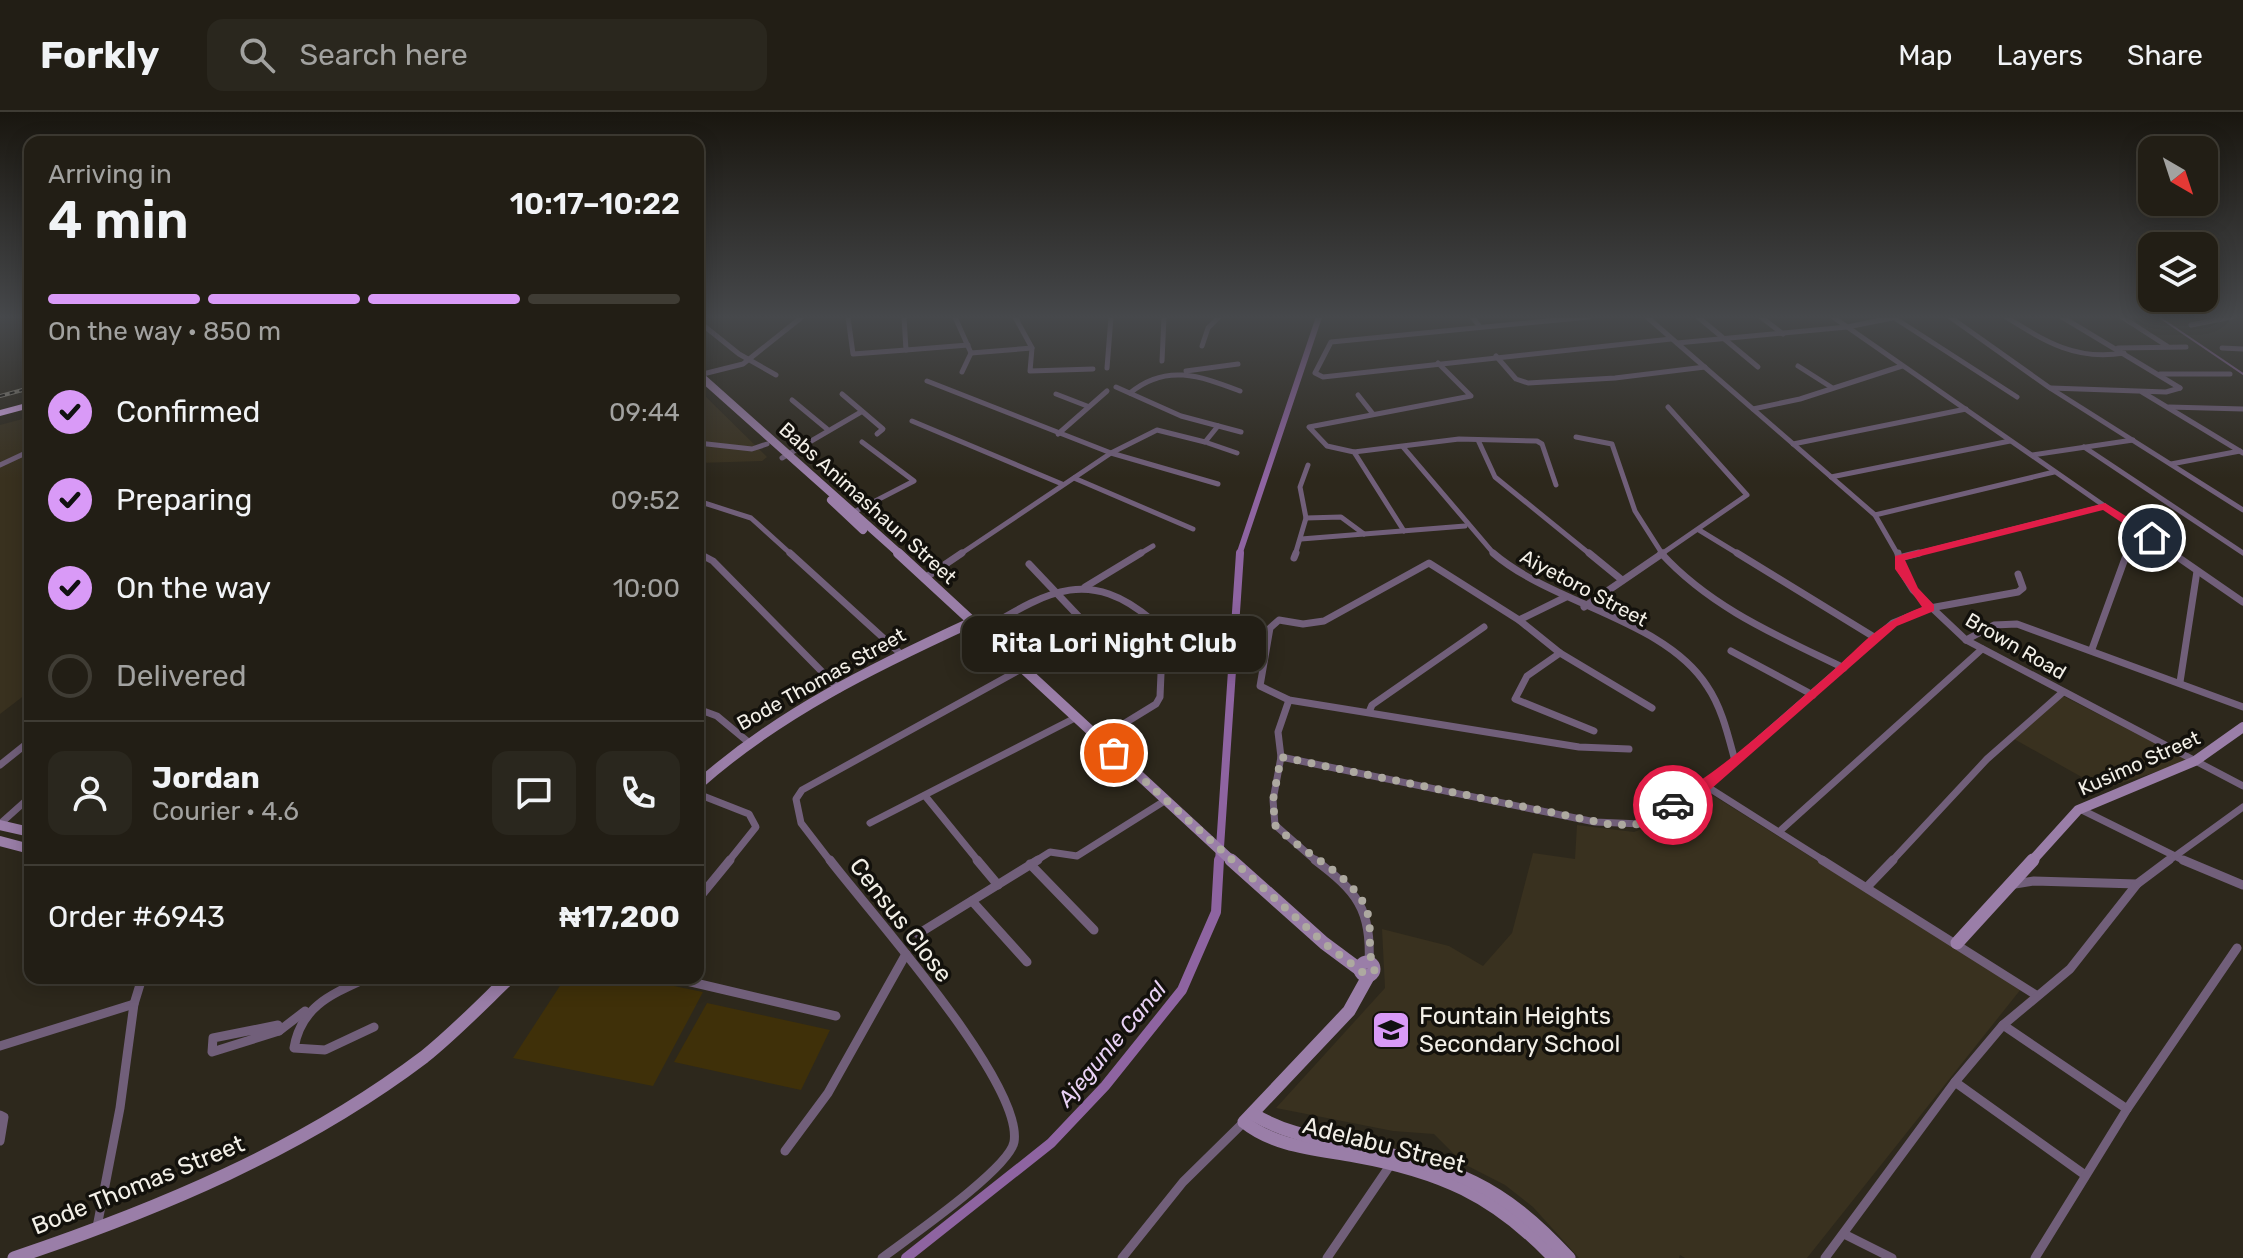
<!DOCTYPE html>
<meta charset="utf-8">
<style>
:root{--surface:#221e15;--page:#2a271e;--text:#f1f3f6;--muted:#a2a2a0;--line:#3f3c34;--accent:#d99af7}
body{margin:0;font-family:Rubik,sans-serif;background:var(--page);color:var(--text);height:100vh;display:flex;flex-direction:column;font-size:30px;white-space:nowrap}
*{box-sizing:border-box;margin:0}
p{font-size:26px;color:var(--muted)}
.icon{flex:none;width:44px;height:44px;fill:none;stroke:currentColor;stroke-width:2;stroke-linecap:round;stroke-linejoin:round}
.map{position:relative;flex:1;overflow:hidden}
.sheet{position:absolute;left:24px;top:24px;width:680px;height:848px;display:flex;flex-direction:column;background:var(--surface);border-radius:16px;box-shadow:0 4px 20px #0003,0 0 0 2px var(--line)}
.sheet>*{flex:none}
.needle{width:52px;rotate:141deg}
.fabs{position:absolute;left:2138px;top:24px;display:grid;gap:16px}
.fabs a{display:grid;place-items:center;width:80px;height:80px;border-radius:16px;background:var(--surface);box-shadow:0 4px 20px #0003,0 0 0 2px var(--line);font-size:40px}
.pin{position:absolute;display:grid;place-items:center;width:68px;height:68px;color:#fff;margin:-34px;border:4px solid #fff;border-radius:50%;box-shadow:0 2px 8px #0007}
.courier{position:absolute;display:grid;place-items:center;width:80px;height:80px;margin:-40px;border:6px solid #e11d48;border-radius:50%;background:#fff;color:#222;box-shadow:0 2px 10px #0007}
.bubble{position:absolute;height:56px;border-radius:16px;background:var(--surface);box-shadow:0 4px 20px #0003,0 0 0 2px var(--line);font-size:26px;font-weight:600;line-height:56px;text-align:center}
.overview em{font-style:normal;font-weight:600}
.overview div{display:flex;flex-direction:column-reverse}
.overview{display:flex;align-items:center;justify-content:space-between;height:136px;padding:0 24px}
h1{font-size:52px;font-weight:600;line-height:60px}
.bar{display:grid;grid-template-columns:repeat(4,1fr);gap:12px 8px;align-content:center;height:96px;padding:0 24px}
.bar i{height:10px;border-radius:6px;background:var(--line)}
.bar .active{background:var(--accent)}
.bar p{grid-column:span 4}
.line{display:flex;align-items:center;gap:20px;padding:0 24px;border-top:2px solid var(--line)}
.line div{flex:1}
.round{display:grid;place-items:center;flex:none;width:84px;height:84px;border-radius:16px;background:var(--page)}
ol{padding:0 24px;list-style:none}
li{display:flex;align-items:center;gap:24px;height:88px}
li p{margin-inline-start:auto}
li .icon{padding:8px;border-radius:50%;background:var(--accent);color:#111;stroke-width:4}
li:last-child{color:var(--muted)}
li i{width:44px;height:44px;border:4px solid var(--line);border-radius:50%}
header{display:flex;align-items:center;gap:48px;box-sizing:border-box;height:112px;padding:0 40px;background:var(--surface);border-bottom:2px solid var(--line)}
header strong{font-size:38px}
nav{display:flex;gap:44px;margin-inline-start:auto;font-size:28px}
.search{width:560px;height:72px;background:var(--page);display:flex;align-items:center;gap:20px;box-sizing:border-box;padding:0 28px;border-radius:16px;color:var(--muted);font-size:30px}
.map>svg:first-child{display:block}
</style>
<header>
<strong>Forkly</strong>
<div class="search"><svg class="icon" aria-label="search" viewBox="0 0 24 24"><circle cx="10" cy="10" r="6"/><path d="M15 15l6 6"/></svg>Search here</div>
<nav><a>Map</a><a>Layers</a><a>Share</a></nav>
</header>
<div class="map">
<svg width="2243" height="1146" viewBox="0 0 2243 1146">
<rect width="100%" height="100%" fill="#2d281c"/>
<g fill="#39311f">
<polygon points="698,277 767,345 762,349 698,351"/>
<polygon points="30,305 30,579 0,602 0,313"/>
<polygon points="2063,584 2190,649 2103,677 2014,627"/>
<polygon points="1706,679 2021,877 1807,1146 1685,1146 1680,1143 1679,1146 1579,1146 1533,1095 1505,1073 1464,1052 1434,1022 1393,1019 1276,996 1385,876 1382,817 1449,834 1483,854 1512,821 1533,741 1575,747 1577,713 1634,720 1664,708"/>
</g>
<g fill="#3f3009">
<polygon points="565,866 635,866 703,880 653,974 513,946"/>
<polygon points="707,891 830,918 801,978 674,950"/>
</g>
<g fill="none" stroke-linecap="round" stroke-linejoin="round">
<polyline stroke="#8e64a1" stroke-width="2" points="2159,205 2243,262"/>
<polyline stroke="#8e64a1" stroke-width="6" points="1239,443 1319,205"/>
<polyline stroke="#8e64a1" stroke-width="8" points="1219,750 1240,441"/>
<polyline stroke="#8e64a1" stroke-width="10" points="906,1146 1051,1031 1105,974 1182,878 1216,800 1219,748"/>
<g stroke="#715f7a" stroke-width="5">
<polyline points="848,205 853,242 906,238"/>
<polyline points="904,205 906,238 968,233"/>
<polyline points="955,205 971,241 962,260"/>
<polyline points="1015,205 1032,236 1030,259 1093,257"/>
<polyline points="1472,205 1480,215"/>
<polyline points="1589,205 1331,230 1315,261 1323,265 1671,227"/>
<polyline points="1647,205 1875,403 1898,443"/>
<polyline points="1698,205 1758,255"/>
<polyline points="1761,205 1783,222"/>
<polyline points="1833,205 2175,443"/>
<polyline points="1893,205 2017,285"/>
<polyline points="1950,205 2050,276 2243,398"/>
<path d="M2006,205C2046,230 2076,249 2124,241"/>
<polyline points="2062,205 2180,276"/>
<polyline points="2122,205 2167,234"/>
<polyline points="698,209 739,242 776,263"/>
<polyline points="2191,213 2232,205"/>
<polyline points="1677,231 1847,215 1897,205"/>
<polyline points="1202,234 1208,216 1219,205"/>
<polyline points="2118,236 2186,235"/>
<polyline points="2222,236 2243,237"/>
<polyline points="971,241 1032,236"/>
<polyline points="1496,244 1516,267 1528,271 1615,266 1705,255"/>
<polyline points="1162,249 1164,205"/>
<polyline points="1798,254 1831,275"/>
<polyline points="1107,256 1111,205"/>
<polyline points="1186,259 1238,252"/>
<polyline points="2160,262 2230,262"/>
<polyline points="699,263 743,252 802,205"/>
<polyline points="927,269 1111,341 1218,372"/>
<polyline points="1116,275 1181,304 1241,320"/>
<polyline points="2051,276 2166,280 2180,276"/>
<polyline points="2142,280 2243,341"/>
<path d="M1130,281C1166,251 1200,264 1240,279"/>
<polyline points="842,282 883,317 877,322"/>
<polyline points="1056,282 1087,294"/>
<polyline points="1358,283 1373,302"/>
<polyline points="792,288 827,317"/>
<polyline points="2169,295 2243,297"/>
<polyline points="1753,297 1800,287 1902,254"/>
<polyline points="912,309 1062,372"/>
<polyline points="1058,322 1107,279"/>
<polyline points="1576,325 1612,332 1635,399 1663,443"/>
<polyline points="1478,328 1495,365 1591,443"/>
<polyline points="1205,330 1237,341"/>
<polyline points="698,331 752,337 767,332"/>
<polyline points="1793,332 1966,297"/>
<polyline points="1403,335 1495,443"/>
<polyline points="2084,335 2243,441"/>
<polyline points="1354,340 1459,327 1537,329 1542,332 1556,373"/>
<polyline points="2032,343 2133,328"/>
<polyline points="782,346 861,300"/>
<polyline points="2171,352 2240,339"/>
<polyline points="0,353 30,339"/>
<polyline points="1831,365 2010,329"/>
<polyline points="1074,366 1193,417"/>
<polyline points="698,389 751,406 792,443"/>
<polyline points="854,400 914,369 862,330"/>
<polyline points="1875,403 2054,360"/>
<polyline points="1306,406 1341,405 1364,422"/>
<polyline points="1699,418 1740,443"/>
<polyline points="1404,419 1354,340 1327,334 1309,315 1471,284 1438,251"/>
<polyline points="1301,427 1465,414"/>
<polyline points="698,441 702,443"/>
<polyline points="959,443 1111,341 1157,318 1205,330 1218,314"/>
<polyline points="1138,443 1153,434"/>
<polyline points="1295,443 1306,406 1300,375 1308,353"/>
<polyline points="1660,443 1747,383 1668,295"/>
<polyline points="1911,443 2105,394"/>
<polyline points="2127,443 2137,415"/>
</g>
<g stroke="#715f7a" stroke-width="7">
<polyline points="698,441 713,449 839,577"/>
<polyline points="790,441 902,543"/>
<path d="M1493,441C1553,493 1664,507 1707,574C1722,596 1728,623 1735,649"/>
<polyline points="1589,441 1622,468"/>
<path d="M1661,441C1711,496 1778,524 1844,556"/>
<polyline points="1737,441 1874,525"/>
<polyline points="1898,441 1900,457 1913,478 1966,528 2243,674"/>
<polyline points="2172,441 2243,490"/>
<polyline points="1294,446 1296,441"/>
<polyline points="1899,446 1919,441"/>
<polyline points="1029,452 1101,528"/>
<polyline points="925,466 962,441"/>
<polyline points="1085,475 1141,441"/>
<polyline points="1584,495 1663,441"/>
<polyline points="1519,508 1566,485"/>
<path d="M981,519C1044,482 1087,452 1153,509L1162,538L1160,585L1156,592L1099,627"/>
<polyline points="1966,528 1994,513 2017,512 2243,595"/>
<polyline points="2092,537 2127,441"/>
<polyline points="1731,539 1813,583"/>
<polyline points="1560,541 1527,564 1515,587 1594,619"/>
<polyline points="2180,570 2197,459"/>
<polyline points="1289,588 1278,620 1281,645 1273,688 1275,713 1317,750"/>
<polyline points="698,597 717,604 747,629"/>
<polyline points="1369,600 1372,593 1484,515"/>
<polyline points="1629,637 1579,635 1289,588 1260,574 1270,516 1279,508 1303,512 1324,509 1429,451 1519,508 1560,541 1652,596"/>
<polyline points="1281,645 1595,710 1641,712 1706,674 1893,511 1930,496 2018,480 2023,476 2018,462"/>
<polyline points="0,653 30,629"/>
<polyline points="1706,674 1826,750"/>
<polyline points="698,682 749,702 756,715 728,750"/>
<polyline points="926,685 979,750"/>
<polyline points="2084,699 2187,750"/>
<polyline points="870,711 1075,606"/>
<polyline points="0,712 30,685"/>
<polyline points="1780,719 1982,537"/>
<polyline points="831,750 801,711 796,687 802,678 1023,556"/>
<polyline points="1034,750 1050,740 1077,744 1166,688"/>
<polyline points="1891,750 1987,647 2063,580"/>
<polyline points="2167,750 2243,695"/>
</g>
<g stroke="#715f7a" stroke-width="9">
<path d="M830,748C868,798 1024,971 1014,1030C1009,1057 907,1127 882,1146"/>
<polyline points="977,748 998,773"/>
<path d="M1315,748C1356,779 1372,797 1369,851"/>
<polyline points="1822,748 2036,883"/>
<polyline points="2183,748 2243,773"/>
<polyline points="1030,752 1094,818"/>
<polyline points="2015,772 2034,769 2137,772 2169,748"/>
<polyline points="1867,775 1893,748"/>
<polyline points="698,787 730,748"/>
<polyline points="972,789 1027,850"/>
<polyline points="918,822 1038,748"/>
<path d="M367,866C332,882 301,894 294,936L325,938L374,915"/>
<polyline points="674,866 836,904"/>
<polygon points="278,913 279,919 212,940 213,926"/>
<polyline points="2003,913 2127,997"/>
<polyline points="279,919 305,899"/>
<polyline points="0,934 134,892"/>
<polyline points="1955,970 2085,1063"/>
<polyline points="0,1003 4,1005 0,1029"/>
<polyline points="785,1039 828,981 906,842"/>
<polyline points="97,1115 120,996 134,892 142,866"/>
<polyline points="1844,1122 1892,1146"/>
<polyline points="1122,1146 1183,1070 1244,1010"/>
<polyline points="1327,1146 1391,1052"/>
<polyline points="1825,1146 1955,970 2003,913 2070,857 2137,772"/>
<polyline points="2035,1146 2127,997 2237,836"/>
</g>
<g stroke="#9a7ea8" stroke-width="8">
<polyline points="698,262 901,443"/>
<polyline points="831,388 863,418"/>
</g>
<g stroke="#9a7ea8" stroke-width="10">
<polyline points="898,441 1233,750"/>
<path d="M698,673C779,601 874,555 972,510"/>
<polyline points="0,713 30,720"/>
<polyline points="0,729 30,737"/>
<polyline points="2031,750 2078,698 2195,649 2243,615"/>
</g>
<g stroke="#9a7ea8" stroke-width="13">
<polyline points="1231,748 1324,831 1359,857"/>
<polyline points="1957,831 2033,748"/>
<circle cx="1367" cy="857" r="7"/>
<path d="M1369,863L1349,899L1244,1010C1275,1035 1316,1037 1355,1044C1439,1059 1494,1083 1554,1146"/>
<path d="M1253,1002C1285,1022 1322,1027 1358,1035C1455,1056 1500,1071 1569,1146"/>
<path d="M14,1146C159,1097 301,1038 424,945C454,921 481,893 509,866"/>
</g>
<polygon fill="#d7abec" fill-rule="evenodd" points="30,290 30,296 0,304 0,298"/>
<g stroke="#868277" stroke-width="4">
<polyline id="rail" points="0,284 30,276"/>
</g>
<use href="#rail" stroke="#13110c" stroke-width="2" stroke-dasharray="5" stroke-linecap="butt"/>
</g>
<linearGradient id="sky" x2="0" y2="1"><stop stop-color="#19160f"/><stop offset="0.56" stop-color="#46484b"/><stop offset="1" stop-color="#46484b" stop-opacity="0"/></linearGradient>
<rect width="2243" height="366" fill="url(#sky)"/>
<path fill="#e11d48" d="M2105,391L2156,423V428H2148L2103,398L1905,448L1918,476L1934,493V499L1897,514L1711,677L1678,697H1668V689C1727,655 1777,607 1828,563C1866,530 1873,514 1922,495L1895,457V444Z"/>
<g fill="none" stroke-linecap="round" stroke-linejoin="round">
<path stroke="#ada9a0" stroke-width="8" stroke-dasharray="0 14.4" d="M1114,641L1324,831L1366,863L1375,858C1364,839 1377,809 1361,787C1341,756 1300,740 1275,713L1273,688L1281,645L1613,713L1641,712L1673,693"/>
</g>
<defs>
<g id="school-square" transform="scale(2)"><rect x="-9" y="-9" width="18" height="18" rx="4" fill="#d99af7" stroke="#13110c"/><path d="M0-5L7-2L0 1L-7-2ZM-4 1L0 2.5L4 1V4Q0 6-4 4Z" fill="#111"/></g>
</defs>
<g fill-rule="evenodd">
<use href="#school-square" x="1391" y="918"/>
</g>
<g text-anchor="middle" dominant-baseline="central" stroke-width="7" stroke-linejoin="round" paint-order="stroke">
<g font-size="20" fill="#f2efe7" stroke="#13110c">
<text transform="translate(868 391) rotate(42)">Babs Animashaun Street</text>
<text transform="translate(1584 476) rotate(28)">Aiyetoro Street</text>
<text transform="translate(2016 534) rotate(30)">Brown Road</text>
<text transform="translate(821 567) rotate(-29)">Bode Thomas Street</text>
<text transform="translate(2139 651) rotate(-24)">Kusimo Street</text>
</g>
<g font-size="22" font-style="italic" fill="#e9d2f5" stroke="#13110c">
<text transform="translate(1112 932) rotate(-50)">Ajegunle Canal</text>
</g>
<g font-size="24" fill="#f2efe7" stroke="#13110c">
<text transform="translate(901 808) rotate(52)">Census Close</text>
<text transform="translate(1384 1033) rotate(14)">Adelabu Street</text>
<text transform="translate(138 1073) rotate(-22)">Bode Thomas Street</text>
</g>
<g font-size="24" fill="#f2efe7" stroke="#13110c" text-anchor="start">
<text x="1419" y="904">Fountain Heights<tspan x="1419" dy="28">Secondary School</tspan></text>
</g>
</g>
</svg>
<div class="fabs">
<a><svg class="needle" viewBox="-14 -14 28 28"><path d="M0-13l5 13h-10z" fill="#e53935"/><path d="M0 13l5-13h-10z" fill="#a2a2a0"/></svg></a>
<a><svg class="icon" aria-label="layers" viewBox="0 0 24 24"><path d="M12 4l9 5-9 5-9-5zM3 14l9 5 9-5"/></svg></a>
</div>
<div class="pin" style="left:1114px;top:641px;background:#ea580c"><svg class="icon" aria-label="bag" viewBox="0 0 24 24"><path d="M5 8h14l-1 12H6zM9 8a3 3 0 0 1 6 0"/></svg></div>
<div class="pin" style="left:2152px;top:426px;background:#1f2937"><svg class="icon" aria-label="home" viewBox="0 0 24 24"><path d="M3 11l9-7 9 7M6 9v11h12V9"/></svg></div>
<div class="courier" style="left:1673px;top:693px"><svg class="icon" aria-label="car" viewBox="0 0 24 24"><path d="M5 17H2v-5l4-1 3-4h7l3 4 3 1v5h-3M9 17h6M6 11h13"/><circle cx="7" cy="17" r="2"/><circle cx="17" cy="17" r="2"/></svg></div>
<div class="bubble" style="left:962px;top:504px;width:304px">Rita Lori Night Club</div>
<section class="sheet">
<div class="overview"><div><h1>4 min</h1><p>Arriving in</p></div><em>10:17–10:22</em></div>
<div class="bar"><i class="active"></i><i class="active"></i><i class="active"></i><i></i><p>On the way · 850 m</p></div>
<ol>
<li><svg class="icon" aria-label="check" viewBox="0 0 24 24"><path d="M5 12l5 5 9-10"/></svg>Confirmed<p>09:44</p></li>
<li><svg class="icon" aria-label="check" viewBox="0 0 24 24"><path d="M5 12l5 5 9-10"/></svg>Preparing<p>09:52</p></li>
<li><svg class="icon" aria-label="check" viewBox="0 0 24 24"><path d="M5 12l5 5 9-10"/></svg>On the way<p>10:00</p></li>
<li><i></i>Delivered</li>
</ol>
<div class="line" style="height:144px"><a class="round"><svg class="icon" aria-label="person" viewBox="0 0 24 24"><circle cx="12" cy="8" r="4"/><path d="M4 21q1-7 8-7t8 7"/></svg></a><div><b>Jordan</b><p>Courier · 4.6</p></div><a class="round"><svg class="icon" aria-label="chat" viewBox="0 0 24 24"><path d="M4 5h16v11H9l-5 4z"/></svg></a><a class="round"><svg class="icon" aria-label="phone" viewBox="0 0 24 24"><path d="M5 4h4l2 5-3 2q2 4 5 5l2-3 5 2v4C11 20 4 13 5 4z"/></svg></a></div>
<div class="line" style="height:104px"><div>Order #6943</div><b>₦17,200</b></div>
</section>
</div>
